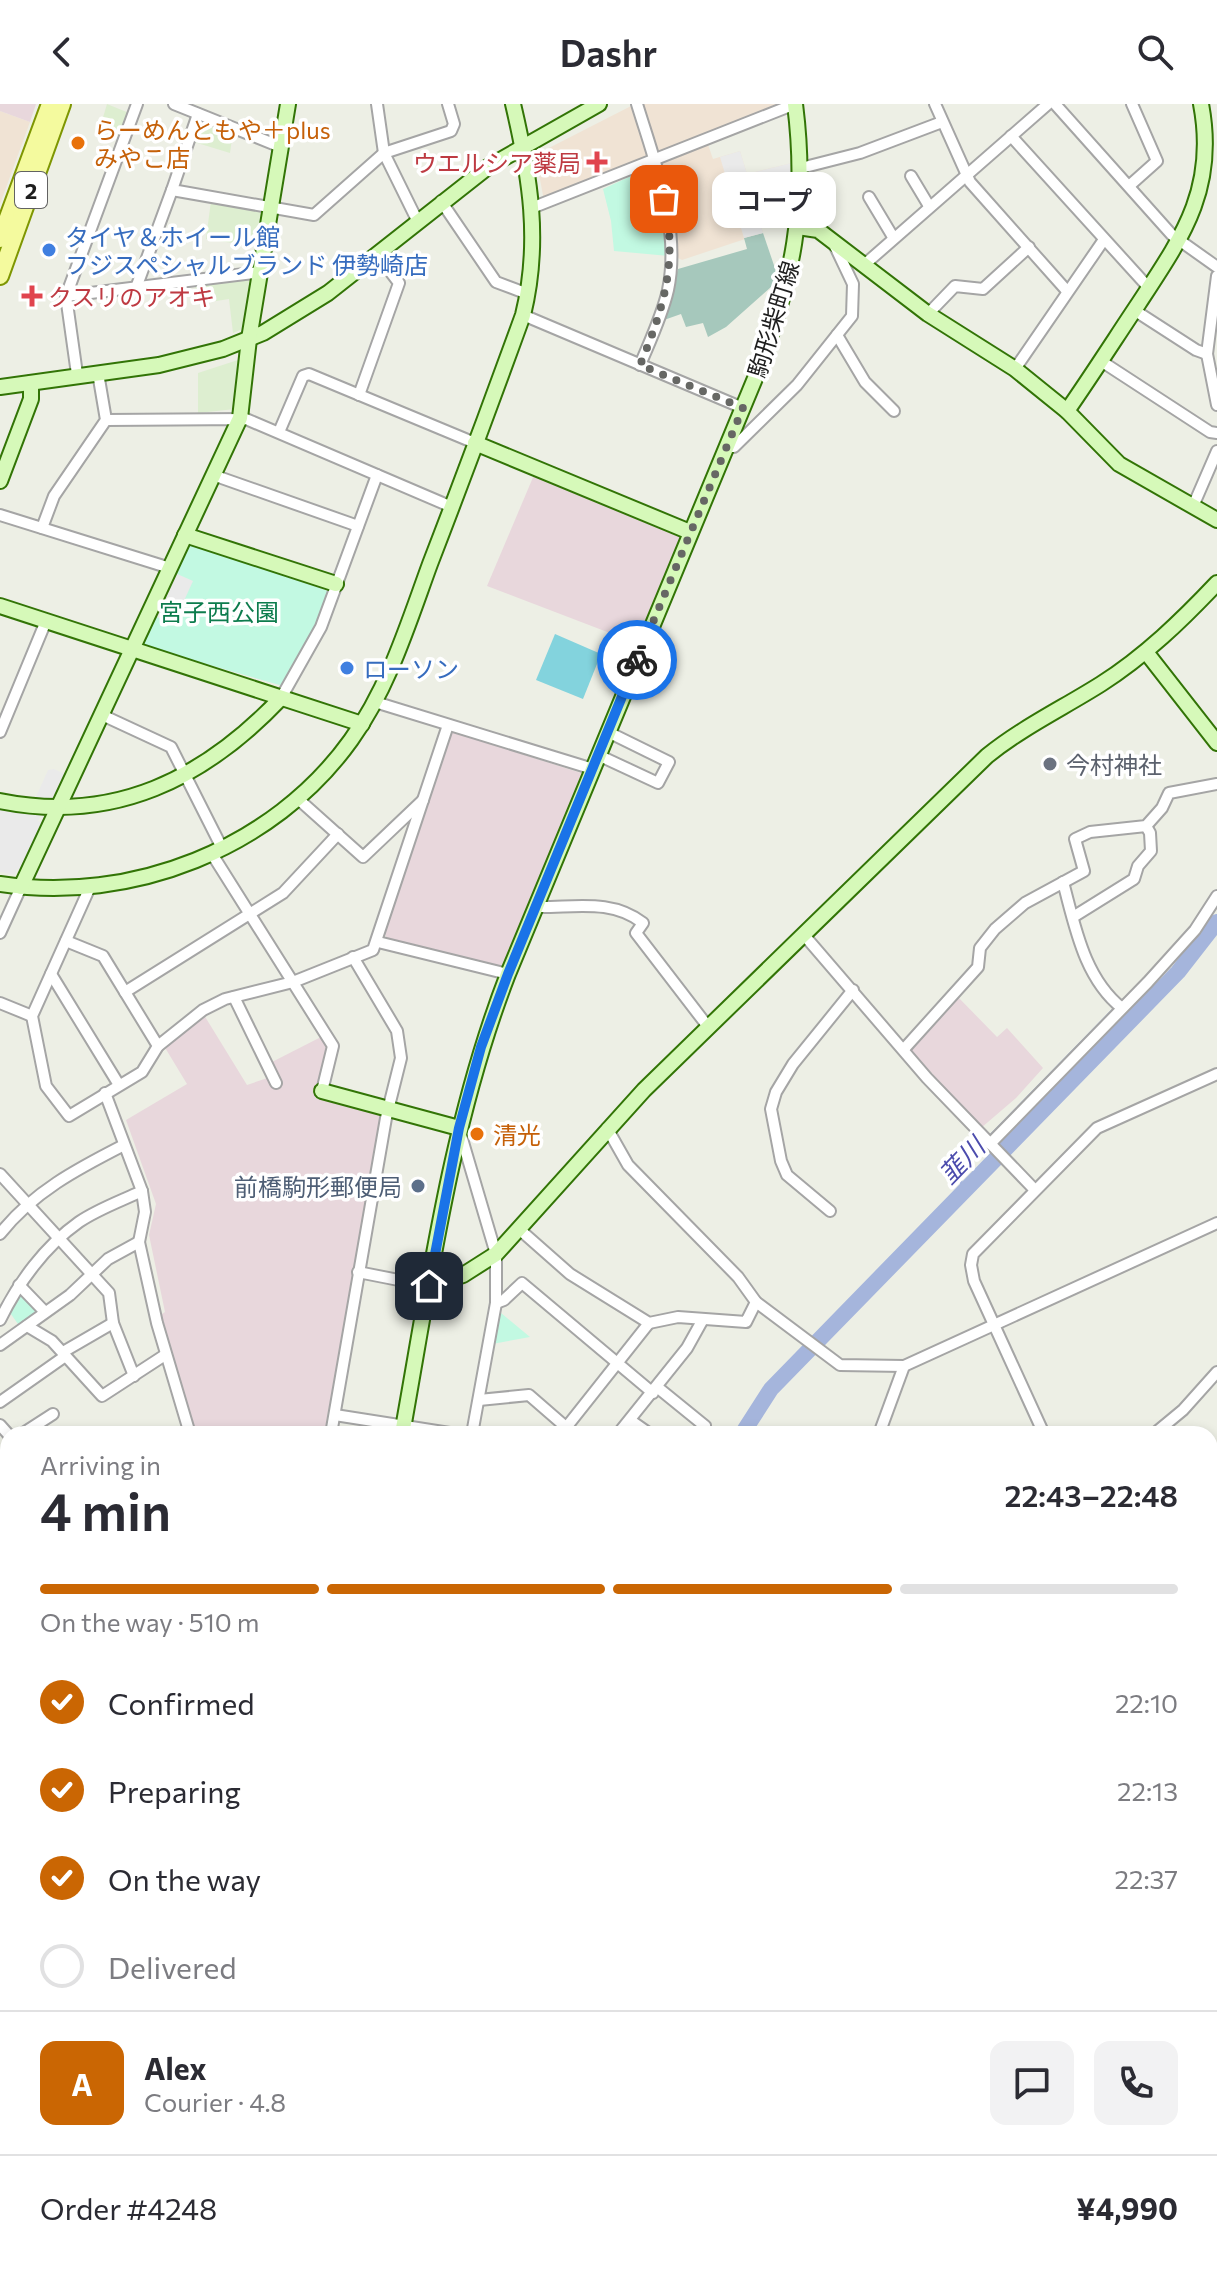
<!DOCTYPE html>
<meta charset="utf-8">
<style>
:root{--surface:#fff;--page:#f2f2f3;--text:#2b2b33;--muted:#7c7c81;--line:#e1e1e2;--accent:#ca6603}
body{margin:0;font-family:Commissioner,"Noto Sans JP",sans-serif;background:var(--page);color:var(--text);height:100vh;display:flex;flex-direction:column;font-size:30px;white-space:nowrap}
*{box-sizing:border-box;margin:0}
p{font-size:26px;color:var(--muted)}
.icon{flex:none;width:44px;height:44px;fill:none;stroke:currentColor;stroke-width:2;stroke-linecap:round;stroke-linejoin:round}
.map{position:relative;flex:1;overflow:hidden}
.drawer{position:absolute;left:0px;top:1322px;width:1218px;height:850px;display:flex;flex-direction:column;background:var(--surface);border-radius:24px 24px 0 0;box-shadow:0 4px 12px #0003}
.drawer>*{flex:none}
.pin{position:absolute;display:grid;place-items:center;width:68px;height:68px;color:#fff;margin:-34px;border-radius:16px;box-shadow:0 4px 12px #0006}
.courier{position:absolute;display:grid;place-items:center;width:80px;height:80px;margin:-40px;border:6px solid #1a73e8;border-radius:50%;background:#fff;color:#222;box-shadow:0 2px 10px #0007}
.bubble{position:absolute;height:56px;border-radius:16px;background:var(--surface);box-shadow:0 4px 12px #0003;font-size:26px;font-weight:600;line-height:56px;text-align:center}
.headline em{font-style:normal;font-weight:600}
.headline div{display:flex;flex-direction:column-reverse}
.headline{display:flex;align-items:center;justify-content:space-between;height:136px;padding:0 40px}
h1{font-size:52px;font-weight:600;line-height:60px}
.bar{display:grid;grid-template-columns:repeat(4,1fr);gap:12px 8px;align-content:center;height:96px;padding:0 40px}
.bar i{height:10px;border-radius:6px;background:var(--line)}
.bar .on{background:var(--accent)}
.bar p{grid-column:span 4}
.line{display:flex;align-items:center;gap:20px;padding:0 40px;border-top:2px solid var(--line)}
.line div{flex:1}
.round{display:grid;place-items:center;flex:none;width:84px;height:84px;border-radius:16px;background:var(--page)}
ol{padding:0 40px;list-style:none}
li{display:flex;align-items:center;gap:24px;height:88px}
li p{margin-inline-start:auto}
li .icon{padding:8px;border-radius:50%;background:var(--accent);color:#fff;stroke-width:4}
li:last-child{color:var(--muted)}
li i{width:44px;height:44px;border:4px solid var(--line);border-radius:50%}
header{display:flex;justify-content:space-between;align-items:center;height:104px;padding:0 40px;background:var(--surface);font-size:36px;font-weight:600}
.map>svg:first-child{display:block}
</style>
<header><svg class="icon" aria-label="back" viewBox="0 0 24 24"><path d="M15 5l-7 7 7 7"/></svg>Dashr<svg class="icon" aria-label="search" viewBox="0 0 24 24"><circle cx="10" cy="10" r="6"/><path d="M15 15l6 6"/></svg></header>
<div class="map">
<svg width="1217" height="2171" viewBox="0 0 1217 2171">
<rect width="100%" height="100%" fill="#edefe5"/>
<g fill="#f0e3d4">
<polygon points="635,0 783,0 705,32 713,55 740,47 747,70 792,59 792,86 754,98 763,129 682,156 678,154 674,110 656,49 544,97 537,59 543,47"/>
<polygon points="0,7 30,18 0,100"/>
</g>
<g fill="#e8d7dc">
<polygon points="0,0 36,0 30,18 0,7"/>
<polygon points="534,371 681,432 636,539 487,482"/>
<polygon points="451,627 584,670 503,864 389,838 383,827"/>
<polygon points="957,892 997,933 1007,924 1043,964 1016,994 981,1024 911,946 911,942"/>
<polygon points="204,911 247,981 276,971 270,959 321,933 327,945 315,994 380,1010 382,1015 324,1330 193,1330 159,1212 165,1208 149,1131 156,1100 126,1016 187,980 164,942"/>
</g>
<polygon fill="#ccc" points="8,1615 8,1690 0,1684 0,1618"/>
<g fill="#ddeed0">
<polygon points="107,0 129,9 120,34 99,27"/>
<polygon points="202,15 233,27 230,49 194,38"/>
<polygon points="211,97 262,106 265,110 260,143 206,135"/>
<polygon points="252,172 247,223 233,229 229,195 197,200 195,180"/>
<polygon points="241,255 235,305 198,309 198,269"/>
</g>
<polygon fill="#a6c8bc" points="763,129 779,176 726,223 708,233 703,219 686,223 681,210 664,216 678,165 747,145 744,134"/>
<g fill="#c2f9e2">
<polygon points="648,64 652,66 665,111 669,152 614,147 611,117 603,85"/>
<polygon points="191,439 328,487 309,536 283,582 143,542 141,538"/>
<polygon points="22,1188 37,1202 38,1208 18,1220 8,1206 17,1189"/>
<polygon points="501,1209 530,1233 492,1240 497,1212"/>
</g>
<polygon fill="#83d3dd" points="555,530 601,550 583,595 536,576"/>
<g fill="#eaeaea">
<polygon points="740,47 747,70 792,59 792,86 754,98 763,129 744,134 720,53"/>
<polygon points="175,469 193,477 173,521 155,512"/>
<polygon points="54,665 67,671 56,695 49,697 36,693 48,666"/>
<polygon points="0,703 38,708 41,710 38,717 44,720 22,767 17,765 15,771 0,768"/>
</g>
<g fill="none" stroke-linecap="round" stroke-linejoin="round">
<g stroke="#a5b5dc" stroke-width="3">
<polyline points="991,1031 1113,906"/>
<polyline points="963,1087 959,1068 980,1042"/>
</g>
<g stroke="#a5b5dc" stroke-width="16">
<polyline points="742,1330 771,1285 1178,868 1217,818"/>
<polyline points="513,2171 513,2164"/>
</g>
<g stroke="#a5a5a5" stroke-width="14">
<g id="street">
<polyline points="174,0 281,43"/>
<polyline points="377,0 384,49 417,116"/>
<path d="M637,0C655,59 681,124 668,186C662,212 650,237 640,261"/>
<polyline points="935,0 970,78 1067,187"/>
<polyline points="1055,0 1172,131 1217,163"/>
<polyline points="198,10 172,86 314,111 384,49 451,27 454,20 448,0"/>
<polyline points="1011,32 1149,184"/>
<polyline points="801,64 860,49 942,18"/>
<polyline points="911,72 929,102"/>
<polyline points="1129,82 1157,57 1132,0"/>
<polyline points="869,93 893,133"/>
<polyline points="441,97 496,178 528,190"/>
<polyline points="534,103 795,0"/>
<polyline points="864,161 1048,0"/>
<polyline points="1217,172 1207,250 1217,301"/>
<polyline points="136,184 172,86"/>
<polyline points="66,192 261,168"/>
<polyline points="1134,206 1196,246 1207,250"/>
<polyline points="928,210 955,182 983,185 1029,143"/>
<polyline points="523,211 743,304"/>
<polyline points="837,231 865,278 894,307"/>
<polyline points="1101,257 1210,328 1217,329"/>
<polyline points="1015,265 1103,137"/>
<polyline points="77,270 66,192 137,0"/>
<polyline points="359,291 399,179 377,150"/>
<polyline points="106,316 246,315 452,403"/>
<polyline points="279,328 303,272 309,270 475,339"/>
<polyline points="727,343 734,343 797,281 852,212 853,180 833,138"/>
<polyline points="213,371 358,422"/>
<polyline points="1194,400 1217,347"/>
<polyline points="0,411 170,464"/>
<polyline points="42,424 54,392 106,316 98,269"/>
<polyline points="281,594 321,523 377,371"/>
<polyline points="375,598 593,665"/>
<polyline points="102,611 171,643 222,744"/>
<polyline points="0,628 46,517"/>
<polyline points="598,651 658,679 669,658 608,628"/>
<polyline points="297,694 363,753 423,696"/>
<polyline points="212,750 333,942 322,987"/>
<path d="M1063,778C1075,822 1084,874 1122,904"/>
<polyline points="90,783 32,912 46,982 69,1012 142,968 158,942 203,906 225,895 293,878 373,846 448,621"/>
<path d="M536,803C573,804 611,794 643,819L636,829L709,924"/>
<polyline points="1073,813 1134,775 1138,762 1151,747 1150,729 1146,722"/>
<polyline points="0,829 21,783"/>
<polyline points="804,831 927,974 1034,1085"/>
<polyline points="66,837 103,852 158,942"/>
<polyline points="378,838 508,870"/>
<polyline points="51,870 119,981"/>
<polyline points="125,888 283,789 338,730"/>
<polyline points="234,893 276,979"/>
<polyline points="0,899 32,912"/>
<polyline points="904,945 978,863 980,844 995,825 1025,799 1084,767 1075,735 1090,728 1146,722 1162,704 1169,689 1217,680"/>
<polyline points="105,989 142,1087 145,1108 139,1138 157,1219 190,1330"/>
<polyline points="607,1024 628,1061 738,1173 756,1198 840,1261 904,1262 1217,1119"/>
<polyline points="460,1028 496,1150 496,1199 472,1330"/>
<polyline points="990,1040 1148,878 1195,826 1217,792"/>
<polyline points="0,1070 109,1189 113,1219 134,1272"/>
<polyline points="830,1107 787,1071 781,1057 771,1005 776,988 793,960 853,886"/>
<polyline points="519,1125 570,1170 649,1219 678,1213 746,1218 756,1198"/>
<path d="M0,1130C33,1088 77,1065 124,1041"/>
<polyline points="358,1168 429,1182"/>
<polyline points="19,1181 45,1208"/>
<polyline points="496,1199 504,1196 522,1179 653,1289"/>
<path d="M0,1216C18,1179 45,1142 79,1118C98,1105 121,1097 142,1087"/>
<polyline points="27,1222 52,1237 102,1292 165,1251"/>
<polyline points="0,1241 70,1191 108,1155 139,1138"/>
<polyline points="63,1248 113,1219"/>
<polyline points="657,1283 705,1322 701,1330"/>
<polyline points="479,1296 529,1291 567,1324"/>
<polyline points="0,1298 64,1253"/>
<polyline points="335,1311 456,1330"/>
<polyline points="630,1316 650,1330"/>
<polyline points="0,1321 8,1330"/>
<polyline points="22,1330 53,1310"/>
<polyline points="331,1330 386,1014 401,954 397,927 353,853"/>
<polyline points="561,1330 649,1219"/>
<polyline points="618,1330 687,1244 702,1217"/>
<polyline points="879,1330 904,1262"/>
<polyline points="1044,1330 974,1177 971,1161 973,1150 1097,1024 1217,970"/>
<polyline points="1154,1330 1183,1306 1217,1268"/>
<polyline points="1210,1425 1217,1421"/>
<polyline points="0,1540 8,1537"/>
<polyline points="1210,1650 1217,1647"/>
<polyline points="1210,1672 1217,1688"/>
<polyline points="0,1691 8,1696"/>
<polyline points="0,1779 8,1760"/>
<polyline points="0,1990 8,1962"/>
<polyline points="0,2085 8,2086"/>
<polyline points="0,2160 8,2161"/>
<polyline points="25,2164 69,2171"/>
<polyline points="552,2164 576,2169 577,2164"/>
<polyline points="646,2164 650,2171"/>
<polyline points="1088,2164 1091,2171"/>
<polyline points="84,2171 86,2164"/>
<polyline points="284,2171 286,2164"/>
<polyline points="348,2171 351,2164"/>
<polyline points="606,2171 607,2164"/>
</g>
</g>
<g stroke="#327406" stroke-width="18">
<g id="secondary">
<polyline points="798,123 818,126 928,210 1015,265 1067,307 1119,360 1217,416"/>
<polyline points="0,283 159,261 223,245 263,229 328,189 488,63 599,0"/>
<path d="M1067,307C1092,271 1115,235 1139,199C1183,132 1217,84 1201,0"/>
<polyline points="475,339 690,428"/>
<polyline points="0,377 31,295 31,279"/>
<polyline points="185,431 336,480"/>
<polyline points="0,502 362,620"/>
<polyline points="1146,548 1217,639"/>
<path d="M0,697C114,720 204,675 281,594"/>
<path d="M0,780C131,800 273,745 351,636C389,583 408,520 430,460C462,377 493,294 523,211C541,138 530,72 513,0"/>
<polyline points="21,783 240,314 249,235 288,0"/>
<polyline points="322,987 459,1024"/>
<path d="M429,1182L463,1171L496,1150L644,986L987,652C1023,623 1063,604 1101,580C1145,552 1182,516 1217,479"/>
<path d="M402,1330C430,1175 451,1017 508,870L756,272C793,177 808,102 795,0"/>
<polyline points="1210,1877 1217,1874"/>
<polyline points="0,2022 8,2023"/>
<polyline points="367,2164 387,2171"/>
<polyline points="164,2171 167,2164"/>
</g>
</g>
<g stroke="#7e9602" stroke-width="20">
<g id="primary">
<polyline points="0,135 50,0"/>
<polyline points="0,172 62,0"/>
</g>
</g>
<g stroke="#d84227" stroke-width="22">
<g id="highway">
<polyline points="0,2044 8,2046"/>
<polyline points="0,2060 8,2061"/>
<polyline points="435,2164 455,2171"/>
<polyline points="477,2164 494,2171"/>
</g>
</g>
<use href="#street" stroke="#fff" stroke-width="10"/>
<use href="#secondary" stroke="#d6f9b9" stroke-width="14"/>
<use href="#primary" stroke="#f4fa9e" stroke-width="16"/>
<use href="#highway" stroke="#e5a98d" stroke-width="18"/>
</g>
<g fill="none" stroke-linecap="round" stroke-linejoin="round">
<path stroke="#666764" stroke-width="8" stroke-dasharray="0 14.4" d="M637,556L743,304L640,261C664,204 678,157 664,95"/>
<polyline stroke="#1a73e8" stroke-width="10" points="429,1182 459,1024 481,943 508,870 637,556"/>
</g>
<g fill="#e8710a" stroke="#fff" stroke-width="3">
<circle cx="78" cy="39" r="8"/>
<circle cx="477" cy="1030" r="8"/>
</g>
<g fill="#e0444e" stroke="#fff" stroke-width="3">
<path d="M593 46h8v8h8v8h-8v8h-8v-8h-8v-8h8z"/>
<path d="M28 180h8v8h8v8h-8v8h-8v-8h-8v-8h8z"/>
</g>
<g fill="#3f7fe0" stroke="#fff" stroke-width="3">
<circle cx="49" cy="146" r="8"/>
<circle cx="347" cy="564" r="8"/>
</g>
<circle fill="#6b7280" stroke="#fff" stroke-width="3" cx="1050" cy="660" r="8"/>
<circle fill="#5c6f8a" stroke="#fff" stroke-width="3" cx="418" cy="1082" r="8"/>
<g text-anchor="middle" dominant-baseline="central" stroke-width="7" stroke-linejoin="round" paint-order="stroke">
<rect fill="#fff" stroke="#626262" stroke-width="2" x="15" y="68" width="32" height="36" rx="6"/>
<g font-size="22" font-weight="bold" fill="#1e1e1e">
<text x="31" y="86">2</text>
</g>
<g font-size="24" fill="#c56008" stroke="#fff" text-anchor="start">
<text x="94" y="25">らーめんともや＋plus<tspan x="94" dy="28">みやこ店</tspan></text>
<text x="493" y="1030">清光</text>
</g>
<g font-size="24" fill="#be3a42" stroke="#fff" text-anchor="end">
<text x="581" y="58">ウエルシア薬局</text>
<text x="48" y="192" text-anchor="start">クスリのアオキ</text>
</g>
<g font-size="24" fill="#366cbe" stroke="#fff" text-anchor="start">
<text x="65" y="132">タイヤ＆ホイール館<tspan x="65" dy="28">フジスペシャルブランド 伊勢崎店</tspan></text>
<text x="363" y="564">ローソン</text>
</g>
<g font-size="24" fill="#1e1e1e" stroke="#fff">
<text transform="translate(773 215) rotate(-73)">駒形柴町線</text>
</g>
<g font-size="24" fill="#0d7c4d" stroke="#fff">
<text x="219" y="507">宮子西公園</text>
</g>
<g font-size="24" fill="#5b616d" stroke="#fff" text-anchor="start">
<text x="1066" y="660">今村神社</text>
</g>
<g font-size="24" fill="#4e5e75" stroke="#fff" text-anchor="end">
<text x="402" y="1082">前橋駒形郵便局</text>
</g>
<g font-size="26" font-style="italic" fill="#4c4cad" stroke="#fff">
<text transform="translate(961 1056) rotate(-46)">韮川</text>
</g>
</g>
</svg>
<div class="pin" style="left:664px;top:95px;background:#ea580c"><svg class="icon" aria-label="bag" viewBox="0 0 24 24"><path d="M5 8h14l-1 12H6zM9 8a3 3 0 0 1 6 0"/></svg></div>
<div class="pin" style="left:429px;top:1182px;background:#1f2937"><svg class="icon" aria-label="home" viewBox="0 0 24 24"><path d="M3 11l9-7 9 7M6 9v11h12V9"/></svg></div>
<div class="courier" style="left:637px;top:556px"><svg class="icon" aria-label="bike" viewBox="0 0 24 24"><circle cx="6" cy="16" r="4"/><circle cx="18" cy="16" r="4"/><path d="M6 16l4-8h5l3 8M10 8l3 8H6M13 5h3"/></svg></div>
<div class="bubble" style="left:712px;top:68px;width:124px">コープ</div>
<section class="drawer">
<div class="headline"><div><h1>4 min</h1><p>Arriving in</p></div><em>22:43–22:48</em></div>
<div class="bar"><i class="on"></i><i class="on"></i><i class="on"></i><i></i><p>On the way · 510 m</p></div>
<ol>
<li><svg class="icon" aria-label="check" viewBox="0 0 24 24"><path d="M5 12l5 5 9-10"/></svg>Confirmed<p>22:10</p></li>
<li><svg class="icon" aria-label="check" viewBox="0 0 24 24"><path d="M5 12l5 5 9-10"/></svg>Preparing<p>22:13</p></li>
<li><svg class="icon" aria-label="check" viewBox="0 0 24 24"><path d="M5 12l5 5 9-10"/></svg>On the way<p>22:37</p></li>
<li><i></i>Delivered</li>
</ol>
<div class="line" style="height:144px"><b class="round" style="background:var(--accent);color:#fff">A</b><div><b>Alex</b><p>Courier · 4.8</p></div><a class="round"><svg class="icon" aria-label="chat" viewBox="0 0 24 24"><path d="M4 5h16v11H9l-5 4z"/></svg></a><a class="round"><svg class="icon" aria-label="phone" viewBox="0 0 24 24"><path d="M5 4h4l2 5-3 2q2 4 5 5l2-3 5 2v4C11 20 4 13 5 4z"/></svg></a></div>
<div class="line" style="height:104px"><div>Order #4248</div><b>¥4,990</b></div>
</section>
</div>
